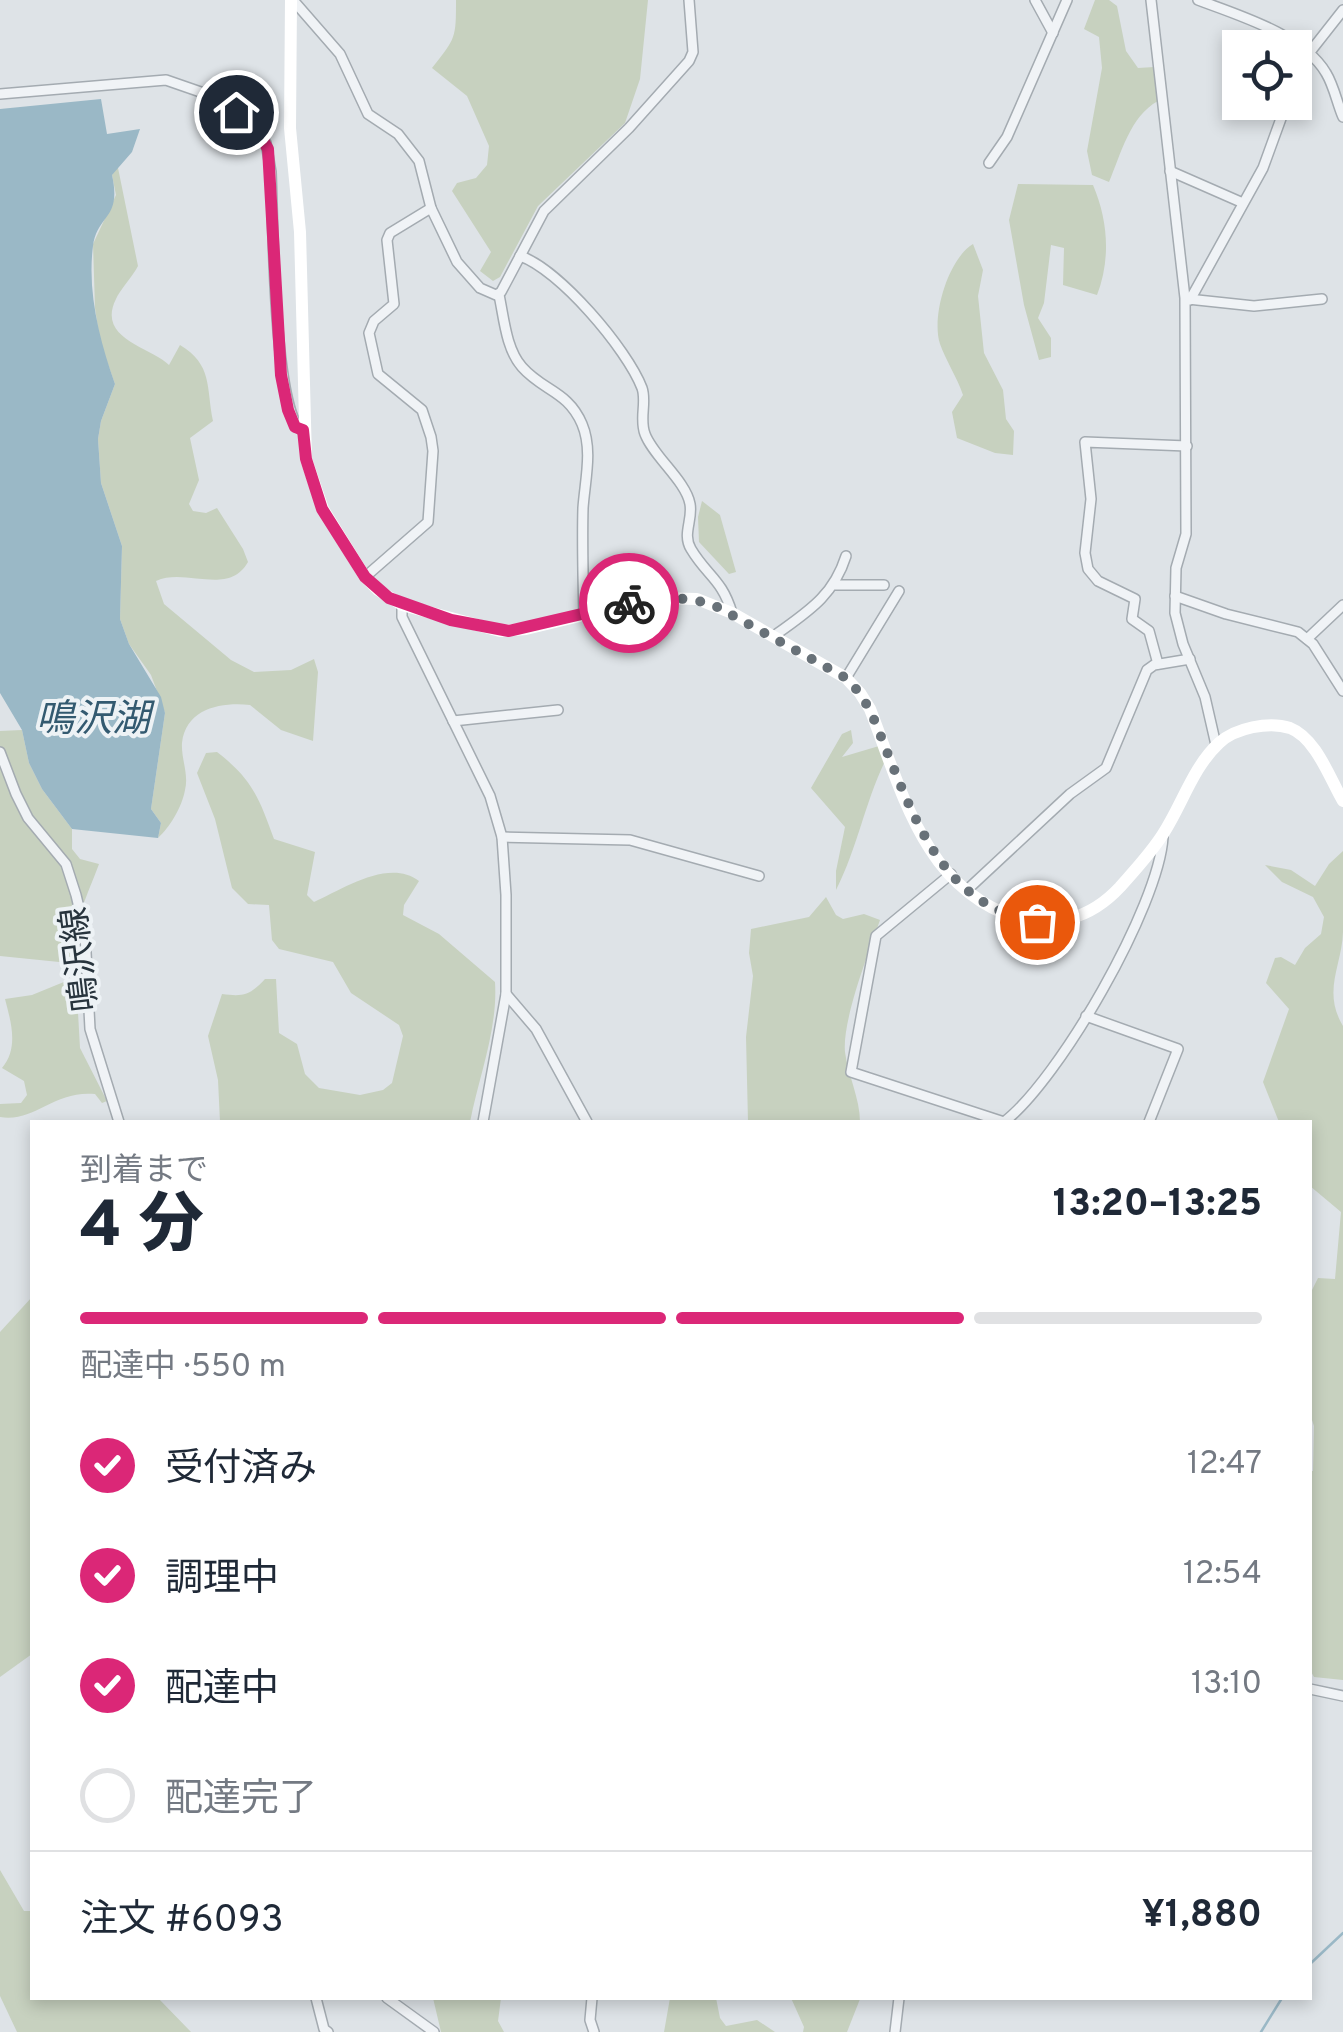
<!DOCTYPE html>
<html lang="ja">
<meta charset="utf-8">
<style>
:root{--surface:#fff;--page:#f2f2f3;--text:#1f2937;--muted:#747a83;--line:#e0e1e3;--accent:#db2777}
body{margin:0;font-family:Overpass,"Noto Sans JP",sans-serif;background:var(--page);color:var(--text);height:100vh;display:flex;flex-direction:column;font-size:38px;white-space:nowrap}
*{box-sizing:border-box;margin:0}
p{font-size:32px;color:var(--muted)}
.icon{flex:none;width:55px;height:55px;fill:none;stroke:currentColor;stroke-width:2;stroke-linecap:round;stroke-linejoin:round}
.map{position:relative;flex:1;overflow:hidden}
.sheet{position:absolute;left:30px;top:1120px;width:1282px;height:880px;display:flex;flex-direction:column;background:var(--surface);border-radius:0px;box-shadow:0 5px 15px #0003}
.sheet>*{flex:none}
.tools{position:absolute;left:1222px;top:30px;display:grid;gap:20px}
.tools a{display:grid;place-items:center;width:90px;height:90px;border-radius:0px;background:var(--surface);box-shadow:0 5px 15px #0003;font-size:50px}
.pin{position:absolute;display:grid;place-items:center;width:85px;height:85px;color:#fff;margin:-42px;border:5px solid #fff;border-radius:50%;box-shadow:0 2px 10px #0007}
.courier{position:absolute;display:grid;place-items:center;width:100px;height:100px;margin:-50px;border:8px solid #db2777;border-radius:50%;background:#fff;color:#222;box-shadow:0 2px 12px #0007}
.summary em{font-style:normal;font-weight:800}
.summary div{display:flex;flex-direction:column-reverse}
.summary{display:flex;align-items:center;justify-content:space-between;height:170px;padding:0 50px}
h1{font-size:65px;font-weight:800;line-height:75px}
.bar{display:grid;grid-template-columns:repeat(4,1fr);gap:15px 10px;align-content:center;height:120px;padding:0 50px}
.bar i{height:12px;border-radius:8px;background:var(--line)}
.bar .current{background:var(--accent)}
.bar p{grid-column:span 4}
.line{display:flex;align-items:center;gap:25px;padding:0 50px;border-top:2px solid var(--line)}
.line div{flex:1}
ol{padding:0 50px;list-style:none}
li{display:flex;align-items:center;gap:30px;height:110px}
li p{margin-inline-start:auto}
li .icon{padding:10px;border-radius:50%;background:var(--accent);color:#fff;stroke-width:4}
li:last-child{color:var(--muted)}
li i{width:55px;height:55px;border:5px solid var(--line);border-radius:50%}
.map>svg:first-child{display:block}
</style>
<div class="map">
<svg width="1343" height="2032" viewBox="0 0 1343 2032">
<rect width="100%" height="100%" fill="#dee3e7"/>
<g fill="#c7d1bf">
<path d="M456,0H648L640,79L625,123L538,206L500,277L493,281L480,271L491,252L452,191L457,183L476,178L487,165L489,146L467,96L432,68C456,38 456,38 456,0Z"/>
<path d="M1095,0H1109L1117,6L1126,51L1138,68L1154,67L1158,101C1130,116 1121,154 1109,182L1092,175L1087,151L1102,68L1099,37L1084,29Z"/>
<path d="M117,163L138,266C133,276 119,291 116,299C96,339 151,347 169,365L180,345C213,365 206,387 213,421L190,438L199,480L189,504L193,511L206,513L217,508L243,549L248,562C228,597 186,567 156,581L164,604L231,660L254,672L291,670L314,659L318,672L313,741L281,730L250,705C222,702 186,708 182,743C181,759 189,774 185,790C182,807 170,827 158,838L161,823L151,809L165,713L151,675L129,644L120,619L122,546L101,483L98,439L101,421L115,384L100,342L95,308L93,244L116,195L112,175Z"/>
<path d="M1018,184L1093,185C1108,220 1111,259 1097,295L1063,285L1064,248L1051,245L1044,303L1038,318L1051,338V357L1039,360L1024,305L1009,220Z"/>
<path d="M973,244L983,270L978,296L984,353L1003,390L1006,419L1014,431L1013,455L995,453L957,438L952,412L963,395C957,377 946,361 940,344C931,317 948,259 973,244Z"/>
<polygon points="702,501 720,515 736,572 729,574 699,542 698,517"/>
<path d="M22,730L29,763L42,789L72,829V849L80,859L99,864C88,894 72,925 73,957L69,963L0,956V731Z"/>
<path d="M851,730L853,743L842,757L879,746L887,757C865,801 858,847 836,890V871L845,827L811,788L842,734Z"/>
<path d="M217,752C253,780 259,798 274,839L315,852L307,895L314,902C343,889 389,858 419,881L404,905L403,915L439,934L495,982C498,1029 479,1076 470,1122H220L218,1080L208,1036L222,994C244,997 250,995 265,979H276L279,1033L297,1044L305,1074L319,1088L360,1095L383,1090L392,1083L403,1036L399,1025L351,993L333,962L279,949L272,940L269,905L248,904L232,888L215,819L197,773L206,753Z"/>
<path d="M1343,851C1343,878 1343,905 1343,932C1342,966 1322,991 1343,1026V1680L1314,1677L1310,1670V1471H1313L1314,1426L1310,1414V1294L1318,1278L1335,1279L1341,1212L1310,1186V1122H1279L1263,1082L1289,1009L1266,983L1275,958L1281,957L1295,965L1305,948L1321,934L1324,917L1313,897L1282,882L1265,865L1291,870L1315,886L1329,864Z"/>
<path d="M826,897L836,915L843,919L864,914L880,920C869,952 842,1020 845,1052C848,1076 860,1098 860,1122H748L746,1037L753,976L749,953L751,929L809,917Z"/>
<path d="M76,977L80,1048L107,1101L102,1103L95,1094C54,1090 34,1123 0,1117V1104L21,1103L27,1095L24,1081L2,1068C19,1048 11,1022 5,999L32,995Z"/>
<polygon points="32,1297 32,1654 0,1677 0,1332"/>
<polygon points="0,1870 24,1911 32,1911 32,1998 158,1998 191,2032 17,2032 0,1996"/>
<polygon points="433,1998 501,1998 498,2021 504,2032 441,2032"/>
<polygon points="670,1998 716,1998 720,2018 726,2026 757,2020 775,2032 664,2032"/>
<polygon points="791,1998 860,1998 860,1999 847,2032 803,2032 804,2027"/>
</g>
<path fill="#9ab8c6" d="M101,99L107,134L140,129L132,152L112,175C122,220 97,214 93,246C87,293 100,341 115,384L101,421L98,439L101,483L122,546L120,619L129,644L161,697L165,713L151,809L161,823L158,838L72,829L42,789L29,763L22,730L0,693V109Z"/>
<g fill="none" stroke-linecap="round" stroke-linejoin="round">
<g stroke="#9ab8c6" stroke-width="2.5">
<polyline points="1310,1964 1343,1933"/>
<polyline points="1261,2032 1282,1998"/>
</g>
<g stroke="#a4abb1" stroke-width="12">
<g id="street">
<polyline points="293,0 340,54 368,114 398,134 419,161 431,208 457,262 480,288 496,295 501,292 544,211 629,128 689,61 693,52 689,0"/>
<polyline points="1035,0 1053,33"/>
<polyline points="1151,0 1185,298 1186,534 1176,568 1175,613 1183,644 1205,697 1216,745"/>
<path d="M1198,0C1238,15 1304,35 1326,73C1334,86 1337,103 1343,117"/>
<polyline points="1295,85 1310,52 1343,10"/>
<path d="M0,94L166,80L215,97L256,128L266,143L271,172C273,213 273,416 303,431"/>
<polyline points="989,163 1007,137 1067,0"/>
<polyline points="1170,171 1243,203"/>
<path d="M520,256C559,269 627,349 642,388C647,402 639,419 645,434C653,456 686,481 690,504C693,520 682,534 691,549C707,576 722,579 732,613"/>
<path d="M499,295C504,318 506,349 522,367C543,391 568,391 582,424C593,450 585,480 583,508C582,544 583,580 584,616"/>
<polyline points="1188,299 1254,306 1322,299"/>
<polyline points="1190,300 1263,168 1287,102"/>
<polyline points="365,577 428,522 433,451 431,437 422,410 378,374 369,333 374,321 394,304 387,240 390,233 431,208"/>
<polyline points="835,585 884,585"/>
<polyline points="1175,596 1226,614 1298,632 1313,644 1343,691"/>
<polyline points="402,605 402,617 490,796 502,837 506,895 506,994 483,1122"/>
<path d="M774,636C807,612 833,597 846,556"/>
<polyline points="1307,639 1343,605"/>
<polyline points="1158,664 1149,631 1132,619 1135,599 1098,581 1088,569 1085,553 1091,499 1085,442 1187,446"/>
<polyline points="846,678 899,591"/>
<polyline points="453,721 558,710"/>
<polyline points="0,752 16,794 28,818 66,864 76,895 85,933 90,1029 119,1122"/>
<polyline points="502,837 630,840 759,876"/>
<path d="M951,874L876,936L851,1072L1004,1122C1059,1080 1159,906 1163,837"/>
<polyline points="968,889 1070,794 1106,768 1147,670 1154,665 1190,659"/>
<polyline points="506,994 536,1029 587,1122"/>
<polyline points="1086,1016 1178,1049 1149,1122"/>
<polyline points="1310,1689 1343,1696"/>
<polyline points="316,1998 324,2029 328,2032"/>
<polyline points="387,1998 434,2032"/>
<polyline points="592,1998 590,2020 594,2032"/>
<polyline points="895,2032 899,1998"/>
</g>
</g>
<use href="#street" stroke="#f0f3f6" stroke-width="9"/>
<path stroke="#fff" stroke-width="12" d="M291,0L290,128L300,232L306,459L323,509L365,577L378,590L402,605L500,631L526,629L654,598L697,599L732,613L846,678L860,693L870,709C888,755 903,807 930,849C972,916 1059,953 1120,887C1135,870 1151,853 1163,834C1182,805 1193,767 1219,743C1235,728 1269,721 1290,728C1316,738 1330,779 1343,801"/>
</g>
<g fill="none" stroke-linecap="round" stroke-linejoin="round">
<path stroke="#687178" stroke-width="10" stroke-dasharray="0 18" d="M629,603L670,597L710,603L846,678C868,699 876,724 887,752C918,828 946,906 1037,922"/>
<polyline stroke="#db2777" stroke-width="12" points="236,112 256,128 268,149 281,375 288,410 295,427 303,430 306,459 322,509 365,577 389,598 451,620 509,631 629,603"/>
</g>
<g text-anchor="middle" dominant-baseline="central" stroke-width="8" stroke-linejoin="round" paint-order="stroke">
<g font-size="35" fill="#28343d" stroke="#edf2f5">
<text transform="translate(82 959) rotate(-97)">鳴沢線</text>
</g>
<g font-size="38" font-style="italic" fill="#335a70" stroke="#edf2f5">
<text x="93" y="721">鳴沢湖</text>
</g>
</g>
</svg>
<div class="tools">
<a><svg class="icon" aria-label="locate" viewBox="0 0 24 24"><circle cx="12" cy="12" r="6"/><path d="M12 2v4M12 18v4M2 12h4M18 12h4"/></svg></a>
</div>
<div class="pin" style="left:1037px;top:922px;background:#ea580c"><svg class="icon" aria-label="bag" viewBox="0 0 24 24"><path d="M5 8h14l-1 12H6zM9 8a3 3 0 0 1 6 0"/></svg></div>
<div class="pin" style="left:236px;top:112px;background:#1f2937"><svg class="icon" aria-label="home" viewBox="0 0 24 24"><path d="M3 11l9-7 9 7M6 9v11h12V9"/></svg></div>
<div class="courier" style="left:629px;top:603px"><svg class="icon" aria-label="bike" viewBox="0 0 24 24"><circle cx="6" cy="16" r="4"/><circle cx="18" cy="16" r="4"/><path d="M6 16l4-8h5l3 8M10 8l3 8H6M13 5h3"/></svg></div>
<section class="sheet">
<div class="summary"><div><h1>4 分</h1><p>到着まで</p></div><em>13:20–13:25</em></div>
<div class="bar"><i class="current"></i><i class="current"></i><i class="current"></i><i></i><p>配達中 · 550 m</p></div>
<ol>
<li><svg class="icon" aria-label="check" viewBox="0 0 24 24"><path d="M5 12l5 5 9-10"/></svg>受付済み<p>12:47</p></li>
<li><svg class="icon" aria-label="check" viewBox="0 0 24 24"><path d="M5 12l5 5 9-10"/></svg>調理中<p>12:54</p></li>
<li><svg class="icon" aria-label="check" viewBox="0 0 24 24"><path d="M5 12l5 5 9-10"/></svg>配達中<p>13:10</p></li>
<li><i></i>配達完了</li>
</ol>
<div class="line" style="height:130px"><div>注文 #6093</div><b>¥1,880</b></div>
</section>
</div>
